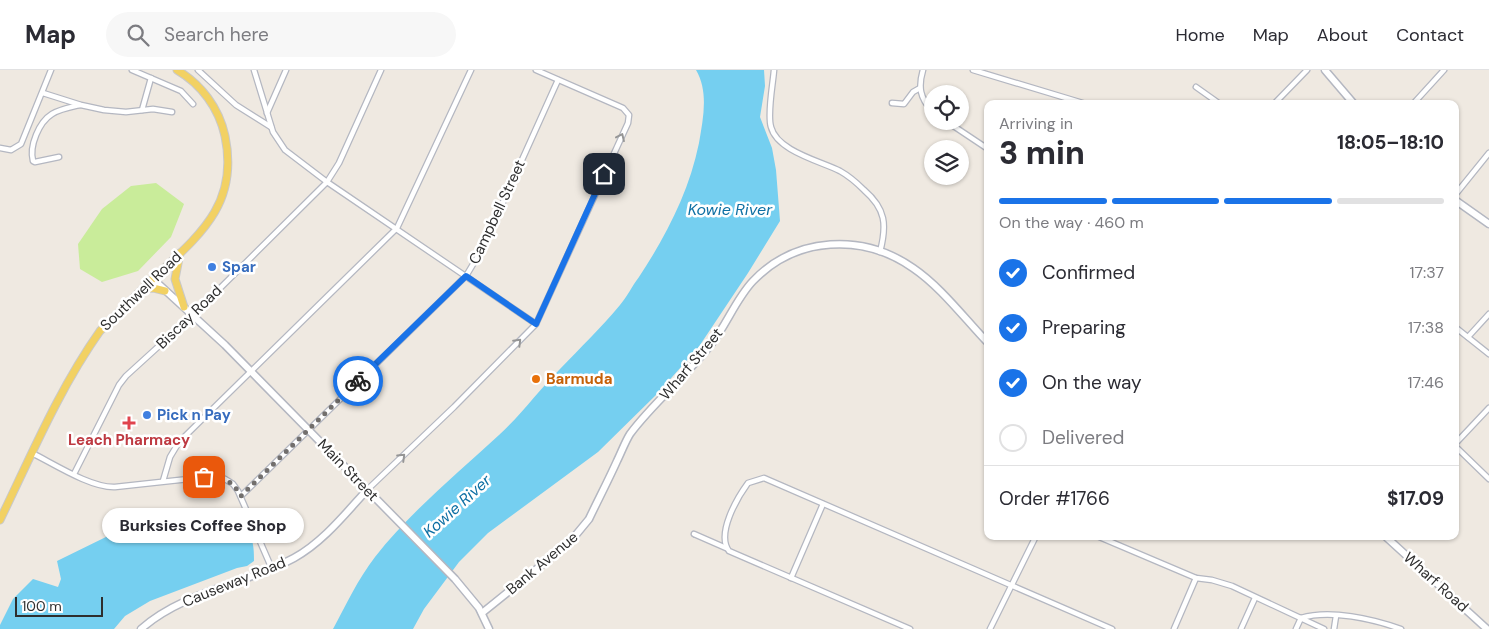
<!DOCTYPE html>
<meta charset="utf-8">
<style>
:root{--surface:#fff;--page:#f7f7f7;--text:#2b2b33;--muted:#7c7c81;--line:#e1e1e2;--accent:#1a73e8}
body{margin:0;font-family:"DM Sans",sans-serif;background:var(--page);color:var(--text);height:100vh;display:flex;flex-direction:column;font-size:19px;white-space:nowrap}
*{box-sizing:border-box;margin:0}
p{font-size:16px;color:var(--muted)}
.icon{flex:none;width:28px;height:28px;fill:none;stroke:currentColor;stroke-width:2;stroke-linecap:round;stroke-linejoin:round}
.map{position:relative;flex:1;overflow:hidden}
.details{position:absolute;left:984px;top:30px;width:475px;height:440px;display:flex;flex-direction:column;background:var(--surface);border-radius:10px;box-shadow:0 1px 4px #0004}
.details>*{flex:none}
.controls{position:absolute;left:924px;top:15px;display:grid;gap:10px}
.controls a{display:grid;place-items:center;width:45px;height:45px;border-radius:50%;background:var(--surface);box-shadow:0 1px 4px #0004;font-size:25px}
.scale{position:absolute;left:15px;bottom:12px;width:88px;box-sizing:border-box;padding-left:5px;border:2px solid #2e2e2e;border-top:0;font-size:14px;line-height:18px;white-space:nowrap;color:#2e2e2e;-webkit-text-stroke:4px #fff;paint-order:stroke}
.pin{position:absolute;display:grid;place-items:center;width:42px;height:42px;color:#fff;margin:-21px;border-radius:10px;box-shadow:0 2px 8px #0006}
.courier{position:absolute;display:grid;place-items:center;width:50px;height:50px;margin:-25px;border:4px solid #1a73e8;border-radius:50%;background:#fff;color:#222;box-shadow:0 1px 6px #0007}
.bubble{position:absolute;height:35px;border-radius:18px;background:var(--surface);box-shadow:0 1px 4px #0004;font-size:16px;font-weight:800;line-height:35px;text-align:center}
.head em{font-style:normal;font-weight:800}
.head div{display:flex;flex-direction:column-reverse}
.head{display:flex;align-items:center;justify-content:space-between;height:85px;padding:0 15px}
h1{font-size:32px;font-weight:800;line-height:38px}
.bar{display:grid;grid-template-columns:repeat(4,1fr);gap:8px 5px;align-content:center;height:60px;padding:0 15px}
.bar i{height:6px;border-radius:4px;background:var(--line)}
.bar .current{background:var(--accent)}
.bar p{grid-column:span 4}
.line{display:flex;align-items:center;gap:12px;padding:0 15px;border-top:1px solid var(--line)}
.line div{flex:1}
ol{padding:0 15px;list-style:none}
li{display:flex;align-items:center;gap:15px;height:55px}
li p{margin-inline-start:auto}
li .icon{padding:5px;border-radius:50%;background:var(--accent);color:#fff;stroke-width:4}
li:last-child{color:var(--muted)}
li i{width:28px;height:28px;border:2px solid var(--line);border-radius:50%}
header{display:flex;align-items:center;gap:30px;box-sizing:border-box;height:70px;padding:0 25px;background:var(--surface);border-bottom:1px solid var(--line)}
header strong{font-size:24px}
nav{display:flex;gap:28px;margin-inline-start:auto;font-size:18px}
.search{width:350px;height:45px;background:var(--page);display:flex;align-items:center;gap:12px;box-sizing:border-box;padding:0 18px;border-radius:28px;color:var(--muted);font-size:19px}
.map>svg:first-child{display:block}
</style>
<header>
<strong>Map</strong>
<div class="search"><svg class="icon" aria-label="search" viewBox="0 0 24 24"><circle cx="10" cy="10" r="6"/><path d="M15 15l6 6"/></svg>Search here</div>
<nav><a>Home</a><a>Map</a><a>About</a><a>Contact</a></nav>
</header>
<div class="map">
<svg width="1489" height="559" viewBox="0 0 1489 559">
<rect width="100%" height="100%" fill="#efe9e1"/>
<polygon fill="#c9ec9a" points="156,113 184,134 171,167 138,201 102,212 80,199 78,174 102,139 131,116"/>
<g fill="#75cff0">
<path d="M696,0H764L765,16L760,47L772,78L776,100L780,151L748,203L698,278L656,325L598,382L488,463L459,492L424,539L413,559H333C346,535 358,509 375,487C411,441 456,405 499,365C521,345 539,320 560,299C580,278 601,258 620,235C627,227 632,216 639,207C666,166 689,122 699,73C703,49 709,22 696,0Z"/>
<path d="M182,450C198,451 239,449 249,464C254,471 254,483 254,491L247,496L237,498L150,531L125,546L114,559H0V555L13,529L33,509L58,517L61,509L57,491L110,465L149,456Z"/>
</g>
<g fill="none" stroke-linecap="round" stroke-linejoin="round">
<g stroke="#b4b7c1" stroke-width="7">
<g id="street">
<polyline points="132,0 181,21 193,34"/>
<polyline points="198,0 236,35 271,57"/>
<polyline points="254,0 273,62 285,80 327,112 536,254"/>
<path d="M774,0C773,14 767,44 771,57C777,81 820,91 840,101C849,106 857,113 864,120C886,139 887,155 880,182"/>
<path d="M923,0C918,17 920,28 932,41"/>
<polyline points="973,0 1086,34"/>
<polyline points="1196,17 1220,34"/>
<polyline points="43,23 81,35 104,40 126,42 153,39 172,42"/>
<polyline points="892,33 904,34 913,22 920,18"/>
<polyline points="1274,34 1307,0"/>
<polyline points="1413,34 1444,0"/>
<polyline points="142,40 151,8"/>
<polyline points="267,43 286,0"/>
<polyline points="946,51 988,79"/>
<polyline points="0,78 11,80 21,74 51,0"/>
<path d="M59,87L35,92L33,91C29,76 39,52 52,44C60,39 71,37 80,35"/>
<polyline points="1455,125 1489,83"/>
<polyline points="1455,257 1489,284"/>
<polyline points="1468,267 1489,244"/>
<polyline points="1455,374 1489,338"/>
<polyline points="1455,376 1489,409"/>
<path d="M32,383C54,394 91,418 115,417L207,407L214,406L225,409L233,414L238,421L272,499"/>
<polyline points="74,404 119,315 126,306 193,245 327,112 339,93 381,0"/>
<polyline points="163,411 170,387 179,372 397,158 471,0"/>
<polyline points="367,420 454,337 536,254 628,53 629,45 623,38 536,0"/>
<polyline points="241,426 466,206 481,181 558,10"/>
<polyline points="694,464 726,478"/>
<polyline points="1097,466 1196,508 1212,510 1232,516 1324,559"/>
<polyline points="791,508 823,434"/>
<path d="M1301,548C1330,539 1373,549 1401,559"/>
<path d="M910,559L729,481C716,464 737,428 748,413L764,408L1112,559"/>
<polyline points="990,559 1036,466"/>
<polyline points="1174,559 1196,508"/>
<polyline points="1241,559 1255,528"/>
<polyline points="1296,559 1301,548"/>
<polyline points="1334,559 1336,546"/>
</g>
</g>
<g stroke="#b4b7c1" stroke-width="9">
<g id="secondary">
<polyline points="1325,0 1354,34"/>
<polyline points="1455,130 1489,154"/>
<polyline points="153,209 225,275 455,509 479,538 489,559"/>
<polyline points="1385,466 1487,559"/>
<path d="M482,543L570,472L589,449C598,430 608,411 617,391C621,383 625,372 630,364C653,333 685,307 709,277C726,257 735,230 753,211C796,166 863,163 913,198C941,217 964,248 988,273"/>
<path d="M141,559C184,521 244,515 294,488C323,472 345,444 367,420"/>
</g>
</g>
<g stroke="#c9c9c9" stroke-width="9">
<g id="primary">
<polyline points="180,183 175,209 184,237"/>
<polyline points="143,219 153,218 165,221"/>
<path d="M0,450C31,386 59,319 100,261C119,242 138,223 157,205C201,164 239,133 225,66C219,38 201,14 177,0"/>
</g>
</g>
<use href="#street" stroke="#fff" stroke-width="4.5"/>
<use href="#secondary" stroke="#fff" stroke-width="6"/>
<use href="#primary" stroke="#f2d163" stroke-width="7"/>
</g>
<defs><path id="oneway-chevron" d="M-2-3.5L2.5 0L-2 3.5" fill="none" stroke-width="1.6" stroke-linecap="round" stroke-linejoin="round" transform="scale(1.25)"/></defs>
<g stroke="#969696">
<use href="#oneway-chevron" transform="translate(621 67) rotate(-65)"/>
<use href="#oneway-chevron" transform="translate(518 272) rotate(-45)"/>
<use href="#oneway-chevron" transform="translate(402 387) rotate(-44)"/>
</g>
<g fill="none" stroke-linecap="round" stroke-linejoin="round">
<path stroke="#726f6d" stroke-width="5" stroke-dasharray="0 9" d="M204,407C222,406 232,410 241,426L358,311"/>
<polyline stroke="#1a73e8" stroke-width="6" points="358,311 466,206 536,254 604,104"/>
</g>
<g fill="#3f7fe0" stroke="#fff" stroke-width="2">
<circle cx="212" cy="197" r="5"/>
<circle cx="147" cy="345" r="5"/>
</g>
<circle fill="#e8710a" stroke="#fff" stroke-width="2" cx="536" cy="309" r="5"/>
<path fill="#e0444e" stroke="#fff" stroke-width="2" d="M126.5 345.5h5v5h5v5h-5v5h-5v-5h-5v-5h5z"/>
<g text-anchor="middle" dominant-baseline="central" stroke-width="5" stroke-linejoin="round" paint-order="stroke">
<g font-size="15" fill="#2e2e2e" stroke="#fff">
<text transform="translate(497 142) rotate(-65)">Campbell Street</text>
<text transform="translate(141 221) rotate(-44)">Southwell Road</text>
<text transform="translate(189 247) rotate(-44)">Biscay Road</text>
<text transform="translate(691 294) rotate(-50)">Wharf Street</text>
<text transform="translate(348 400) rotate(46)">Main Street</text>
<text transform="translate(542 493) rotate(-40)">Bank Avenue</text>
<text transform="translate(234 512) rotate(-22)">Causeway Road</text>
<text transform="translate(1436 512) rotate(42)">Wharf Road</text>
</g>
<g font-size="15" font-weight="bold" fill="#366cbe" stroke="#fff" text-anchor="start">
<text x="222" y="197">Spar</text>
<text x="157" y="345">Pick n Pay</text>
</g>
<g font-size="15" font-weight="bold" fill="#c56008" stroke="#fff" text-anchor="start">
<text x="546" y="309">Barmuda</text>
</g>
<g font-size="15" font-weight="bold" fill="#be3a42" stroke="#fff">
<text x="129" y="370">Leach Pharmacy</text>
</g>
<g font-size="16" font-style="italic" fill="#0d6fa3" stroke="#fff">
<text x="730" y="139">Kowie River</text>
<text transform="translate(457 436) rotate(-42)">Kowie River</text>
</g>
</g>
</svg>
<div class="controls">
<a><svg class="icon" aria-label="locate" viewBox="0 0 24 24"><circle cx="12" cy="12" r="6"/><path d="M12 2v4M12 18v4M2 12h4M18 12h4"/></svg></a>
<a><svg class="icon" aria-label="layers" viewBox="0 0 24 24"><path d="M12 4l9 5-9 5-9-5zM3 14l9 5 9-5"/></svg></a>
</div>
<div class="scale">100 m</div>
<div class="pin" style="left:204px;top:407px;background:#ea580c"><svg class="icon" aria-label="bag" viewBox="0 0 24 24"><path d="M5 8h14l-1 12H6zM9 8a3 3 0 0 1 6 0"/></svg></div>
<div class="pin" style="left:604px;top:104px;background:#1f2937"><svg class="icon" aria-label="home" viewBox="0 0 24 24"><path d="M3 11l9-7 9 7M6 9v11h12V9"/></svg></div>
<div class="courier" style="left:358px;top:311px"><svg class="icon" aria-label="bike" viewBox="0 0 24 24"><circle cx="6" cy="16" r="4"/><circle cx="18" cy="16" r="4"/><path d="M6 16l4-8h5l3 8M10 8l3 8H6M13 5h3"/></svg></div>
<div class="bubble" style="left:102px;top:438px;width:202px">Burksies Coffee Shop</div>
<section class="details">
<div class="head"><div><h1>3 min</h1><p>Arriving in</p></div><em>18:05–18:10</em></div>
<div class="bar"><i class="current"></i><i class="current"></i><i class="current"></i><i></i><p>On the way · 460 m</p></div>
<ol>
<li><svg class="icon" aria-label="check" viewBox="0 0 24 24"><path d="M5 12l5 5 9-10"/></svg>Confirmed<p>17:37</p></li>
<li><svg class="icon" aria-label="check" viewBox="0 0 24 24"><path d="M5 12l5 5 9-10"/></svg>Preparing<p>17:38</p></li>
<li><svg class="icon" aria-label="check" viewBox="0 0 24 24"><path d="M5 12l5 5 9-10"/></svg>On the way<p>17:46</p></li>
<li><i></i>Delivered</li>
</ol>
<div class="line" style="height:65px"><div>Order #1766</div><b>$17.09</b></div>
</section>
</div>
